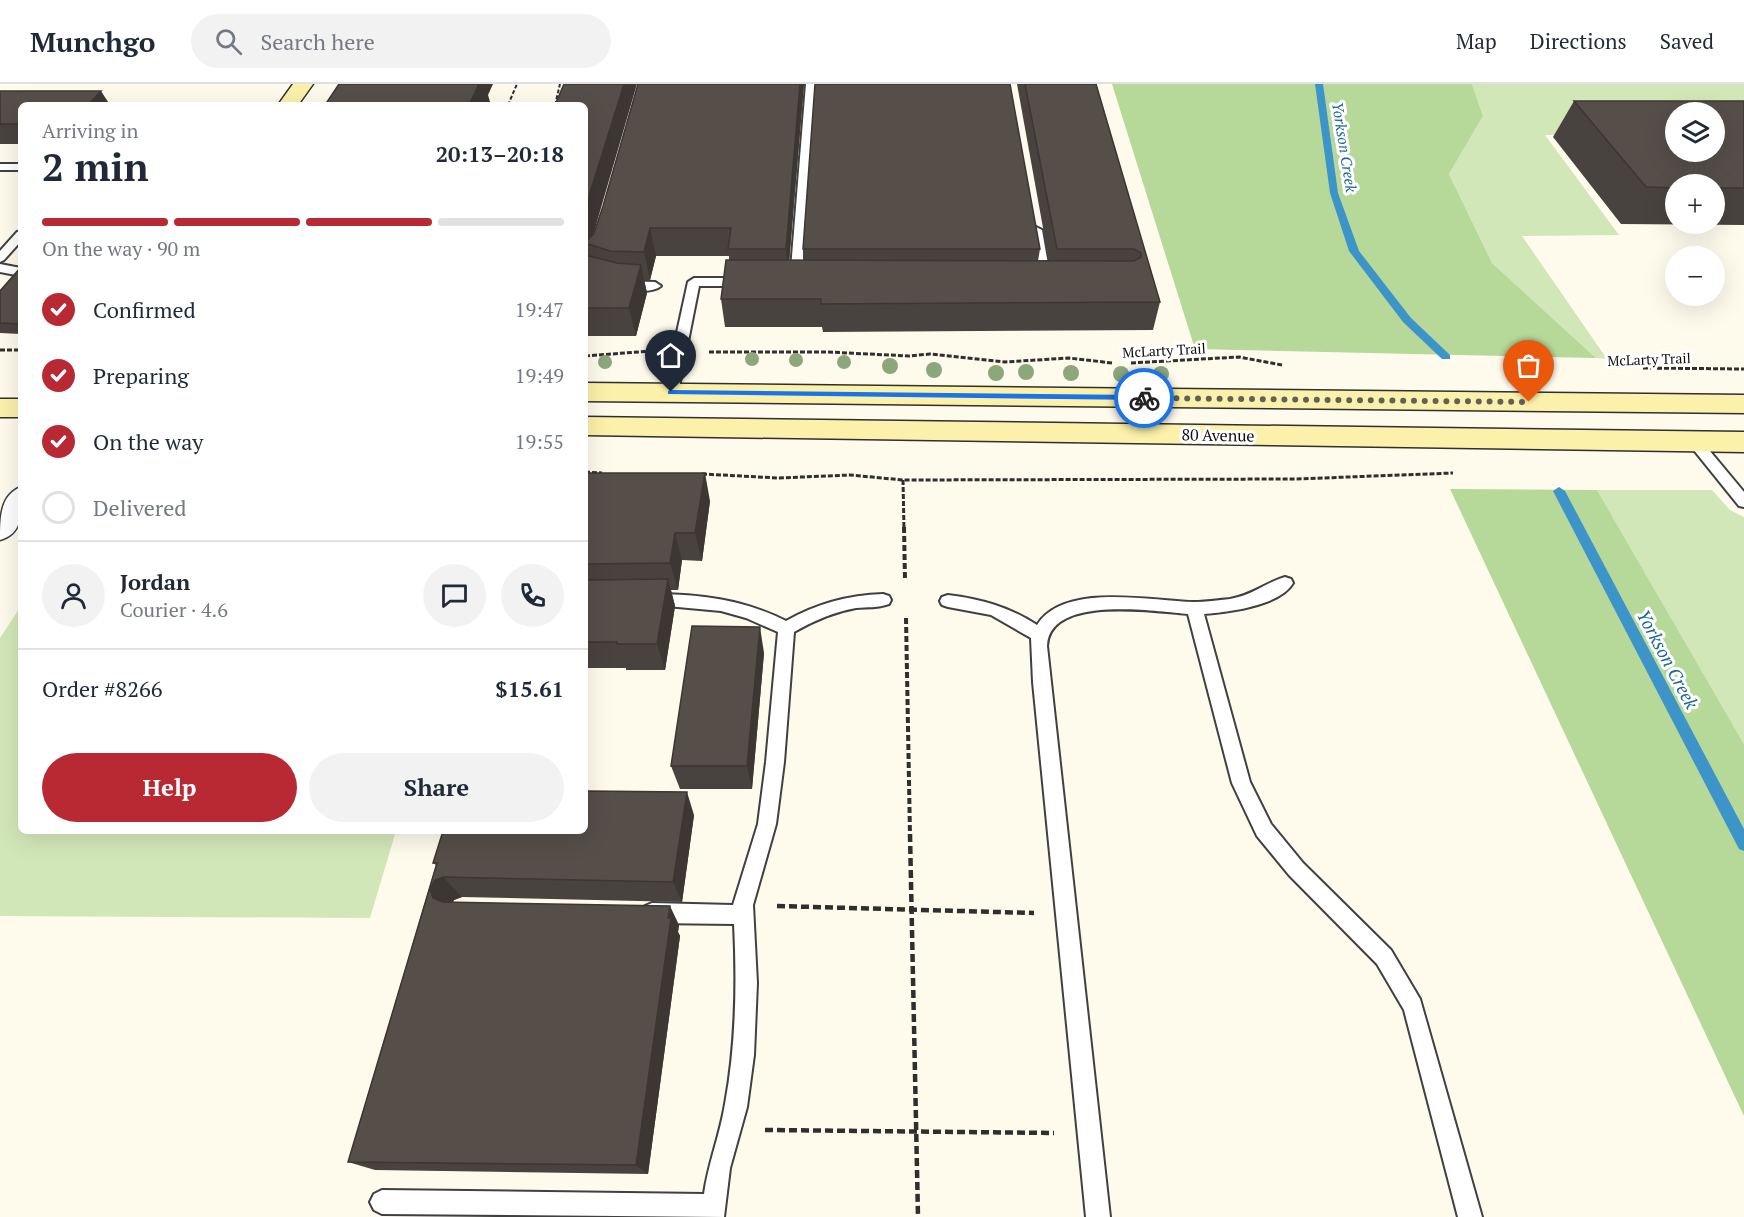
<!DOCTYPE html>
<meta charset="utf-8">
<style>
:root{--surface:#fff;--page:#f2f2f3;--text:#1f2937;--muted:#747a83;--line:#e0e1e3;--accent:#b82934}
body{margin:0;font-family:"PT Serif",serif;background:var(--page);color:var(--text);height:100vh;display:flex;flex-direction:column;font-size:22px;white-space:nowrap}
*{box-sizing:border-box;margin:0}
p{font-size:20px;color:var(--muted)}
.icon{flex:none;width:33px;height:33px;fill:none;stroke:currentColor;stroke-width:2;stroke-linecap:round;stroke-linejoin:round}
.map{position:relative;flex:1;overflow:hidden}
.drawer{position:absolute;left:18px;top:18px;width:570px;height:732px;display:flex;flex-direction:column;background:var(--surface);border-radius:9px;box-shadow:0 6px 24px #0002}
.drawer>*{flex:none}
.buttons{position:absolute;left:1665px;top:18px;display:grid;gap:12px}
.buttons a{display:grid;place-items:center;width:60px;height:60px;border-radius:50%;background:var(--surface);box-shadow:0 6px 24px #0002;font-size:30px}
.pin{position:absolute;display:grid;place-items:center;width:51px;height:51px;color:#fff;margin:-62px -26px;border-radius:50% 50% 50% 0;rotate:-45deg;box-shadow:0 0 6px #0007}
.pin .icon{rotate:45deg}
.courier{position:absolute;display:grid;place-items:center;width:60px;height:60px;margin:-30px;border:4px solid #1a73e8;border-radius:50%;background:#fff;color:#222;box-shadow:0 2px 8px #0007}
.headline em{font-style:normal;font-weight:600}
.headline div{display:flex;flex-direction:column-reverse}
.headline{display:flex;align-items:center;justify-content:space-between;height:102px;padding:0 24px}
h1{font-size:39px;font-weight:600;line-height:45px}
.bar{display:grid;grid-template-columns:repeat(4,1fr);gap:9px 6px;align-content:center;height:72px;padding:0 24px}
.bar i{height:8px;border-radius:4px;background:var(--line)}
.bar .selected{background:var(--accent)}
.bar p{grid-column:span 4}
.line{display:flex;align-items:center;gap:15px;padding:0 24px;border-top:2px solid var(--line)}
.line div{flex:1}
.round{display:grid;place-items:center;flex:none;width:63px;height:63px;border-radius:32px;background:var(--page)}
ol{padding:0 24px;list-style:none}
li{display:flex;align-items:center;gap:18px;height:66px}
li p{margin-inline-start:auto}
li .icon{padding:6px;border-radius:50%;background:var(--accent);color:#fff;stroke-width:4}
li:last-child{color:var(--muted)}
li i{width:33px;height:33px;border:3px solid var(--line);border-radius:50%}
.action{display:flex;gap:12px;margin-top:auto;padding:12px 24px}
.action a{flex:1;height:69px;border-radius:36px;background:var(--accent);color:#fff;font-size:24px;font-weight:600;line-height:69px;text-align:center}
.action a+a{background:var(--page);color:var(--text)}
header{display:flex;align-items:center;gap:36px;box-sizing:border-box;height:84px;padding:0 30px;background:var(--surface);border-bottom:2px solid var(--line)}
header strong{font-size:28px}
nav{display:flex;gap:33px;margin-inline-start:auto;font-size:21px}
.search{width:420px;height:54px;background:var(--page);display:flex;align-items:center;gap:15px;box-sizing:border-box;padding:0 21px;border-radius:33px;color:var(--muted);font-size:22px}
.map>svg:first-child{display:block}
</style>
<header>
<strong>Munchgo</strong>
<div class="search"><svg class="icon" aria-label="search" viewBox="0 0 24 24"><circle cx="10" cy="10" r="6"/><path d="M15 15l6 6"/></svg>Search here</div>
<nav><a>Map</a><a>Directions</a><a>Saved</a></nav>
</header>
<div class="map">
<svg width="1744" height="1133" viewBox="0 0 1744 1133">
<rect width="100%" height="100%" fill="#fefbed"/>
<g fill="#d2e7b8">
<polygon points="1472,0 1744,0 1744,50 1714,28 1676,28 1675,50 1545,51 1619,151 1522,152 1607,275 1596,274 1492,179 1449,90 1483,32"/>
<polygon points="1597,406 1712,406 1730,426 1744,433 1744,660"/>
<polygon points="21,522 21,747 396,747 370,834 0,832 0,554"/>
</g>
<g fill="#b6d898">
<polygon points="1112,0 1472,0 1483,32 1449,90 1492,179 1596,274 1195,265"/>
<polygon points="1450,405 1597,406 1744,660 1744,1032"/>
</g>
<g fill="none" stroke-linecap="round" stroke-linejoin="round">
<g fill="#3d94c9" fill-rule="evenodd">
<polygon points="1315,0 1323,0 1338,109 1359,167 1411,234 1450,271 1450,275 1442,275 1403,238 1349,167 1330,109"/>
<polygon points="1559,403 1565,407 1744,745 1744,767 1739,765 1553,407"/>
</g>
<g stroke="#404040" stroke-width="4">
<g id="lane">
<polygon points="806,0 816,0 802,197 796,201 790,197"/>
<rect x="0" y="80" width="21" height="6"/>
<polygon points="1036,143 1042,146 1051,197 1045,201 1039,197 1030,146"/>
<polygon points="21,147 21,157 4,176 0,178 0,167 17,148"/>
<polygon points="0,180 21,184 21,192 0,188"/>
<path d="M585,187L616,197L655,198L661,202C647,214 602,201 585,195Z"/>
<polygon points="694,194 746,194 752,198 746,202 699,202 678,308 671,312 664,308 688,198"/>
<polygon points="1694,352 1699,354 1744,408 1744,423 1739,422 1689,360 1687,357 1689,354"/>
<path d="M1285,493L1291,495L1293,499C1280,522 1227,528 1204,530L1250,698L1271,740L1303,779L1391,866L1420,915L1482,1133H1458L1404,926L1377,880L1289,791L1257,752L1232,699L1188,530C1153,527 1049,511 1047,562L1110,1133H1086L1033,598L1031,554L991,531L948,523L942,521L940,517L942,513L948,511C981,515 1009,523 1037,541C1064,498 1151,517 1194,518C1206,518 1218,516 1230,515C1253,511 1265,499 1285,493Z"/>
<path d="M651,510C699,510 742,515 786,537C816,520 848,511 883,510L889,512L891,516L889,520C878,524 867,523 856,524C833,528 813,537 794,548L784,678L776,740L753,821L757,899L754,971L747,1023L730,1084L724,1133L382,1130L374,1126L370,1118L374,1110L382,1106L704,1110C708,1080 720,1051 725,1020C736,961 737,901 734,840L652,839L645,836L642,829L645,822L652,819L733,821L758,740L766,678L778,548L746,534L721,527L645,520L643,516L645,512Z"/>
</g>
</g>
<g stroke="#404040" stroke-width="3">
<path id="street" d="M21,403C21,425 25,449 0,456C0,434 0,411 21,403Z"/>
</g>
<g stroke="#2f2f2f" stroke-width="3">
<g id="secondary">
<polygon points="293,0 313,0 298,21 278,21"/>
<polygon points="585,299 1744,311 1744,329 585,317"/>
<rect x="0" y="315" width="21" height="18"/>
<polygon points="585,333 1744,348 1744,368 585,351"/>
</g>
</g>
<g stroke="#2f2f2f" stroke-width="2" stroke-dasharray="4 2" stroke-linecap="butt">
<polyline points="508,21 517,0"/>
<polyline points="555,21 560,0"/>
</g>
<g stroke="#2f2f2f" stroke-width="3" stroke-dasharray="5 2" stroke-linecap="butt">
<polyline points="0,266 21,266"/>
<polyline points="709,268 828,268 909,272 930,270 1005,278 1069,274 1112,279"/>
<polyline points="585,272 651,267"/>
<polyline points="1131,279 1239,273 1282,281"/>
<polyline points="1643,284 1744,285"/>
<polyline points="585,388 602,389"/>
<polyline points="702,390 778,394 850,391 903,396 1296,395 1453,389"/>
<polyline points="903,396 904,445"/>
</g>
<g stroke="#2f2f2f" stroke-width="4" stroke-dasharray="6 3" stroke-linecap="butt">
<polyline points="904,443 905,496"/>
<polyline points="906,534 910,752"/>
</g>
<g stroke="#2f2f2f" stroke-width="4.5" stroke-dasharray="8 4" stroke-linecap="butt">
<polyline points="910,750 918,1133"/>
<polyline points="777,822 1034,829"/>
<polyline points="765,1046 1054,1049"/>
</g>
<use href="#lane" fill="#fff" fill-rule="evenodd"/>
<use href="#street" fill="#fff" fill-rule="evenodd"/>
<use href="#secondary" fill="#fcf1aa" fill-rule="evenodd"/>
</g>
<g fill="#8ca77c">
<circle cx="752" cy="275" r="7"/>
<circle cx="796" cy="276" r="7"/>
<circle cx="605" cy="278" r="7"/>
<circle cx="844" cy="278" r="7"/>
<circle cx="890" cy="282" r="8"/>
<circle cx="934" cy="286" r="8"/>
<circle cx="1026" cy="288" r="8"/>
<circle cx="996" cy="289" r="8"/>
<circle cx="1071" cy="289" r="8"/>
<circle cx="1121" cy="290" r="8"/>
<circle cx="1161" cy="290" r="8"/>
</g>
<g fill="#49433f" fill-rule="evenodd">
<polygon points="804,0 789,176 803,176 803,165 1040,165 1038,177 1049,177 1017,0 1096,0 1160,218 1153,246 823,248 822,243 725,243 721,215 729,176 729,172 656,172 650,196 644,196 647,209 636,252 585,252 585,21 593,149"/>
<polygon points="0,7 21,21 21,60 0,60"/>
<path d="M1574,17H1744V141L1621,140L1553,53ZM1676,100H1714V140H1676Z"/>
<polygon points="21,183 21,250 0,249 0,207"/>
<polygon points="585,389 710,417 702,477 682,476 678,506 671,506 675,522 665,586 626,586 626,584 585,584"/>
<polygon points="764,569 752,705 680,705 671,682"/>
<polygon points="694,731 682,818 462,813 454,816 453,818 679,841 678,848 680,852 648,1090 375,1086 348,1078 436,781 433,779"/>
</g>
<g fill="#3c3733">
<polygon points="479,0 493,0 488,11 490,18 489,21 469,21"/>
<polygon points="624,0 637,0 594,148 585,159 587,166 585,172 585,125"/>
<polygon points="800,0 804,0 788,193 786,165"/>
<polygon points="101,7 110,21 88,21"/>
<polygon points="650,144 656,172 650,196 644,168"/>
<polygon points="641,181 647,209 636,252 629,224"/>
<polygon points="705,389 710,417 702,477 695,449"/>
<polygon points="675,449 682,476 678,506 670,479"/>
<polygon points="668,495 675,522 665,586 657,560"/>
<polygon points="760,543 764,569 752,705 747,682"/>
<polygon points="687,708 694,731 682,818 673,798"/>
<polygon points="443,793 462,813 454,816 450,824 433,814 430,805 435,796"/>
<polygon points="670,822 679,841 678,848 680,852 648,1090 636,1081"/>
</g>
<g fill="#554e49" stroke="#3c3733" stroke-width="1.5" fill-rule="evenodd">
<polygon points="339,0 479,0 469,21 325,21"/>
<polygon points="564,0 624,0 585,125 585,21 555,21"/>
<polygon points="638,0 800,0 786,165 728,165 731,144 650,144 644,168 610,167 585,159 594,149 603,122"/>
<polygon points="815,0 1010,0 1040,165 803,165"/>
<polygon points="1025,0 1096,0 1160,218 821,220 821,215 721,215 726,176 1134,177 1141,173 1141,169 1134,165 1057,165"/>
<polygon points="0,7 101,7 88,21 21,21 21,40 0,40"/>
<path d="M1574,17H1744V104H1714V100H1676V104L1646,103ZM1676,28H1714V68H1676Z"/>
<polygon points="585,171 617,179 641,181 629,224 585,224"/>
<polygon points="21,183 21,240 0,239 0,207"/>
<polygon points="585,389 705,389 695,449 675,449 670,479 585,480"/>
<polygon points="668,495 657,560 617,560 617,558 585,558 585,496"/>
<polygon points="692,542 760,543 747,682 671,682"/>
<polygon points="585,707 687,708 673,798 443,793 435,796 430,805 433,814 443,818 670,822 668,834 671,834 636,1081 348,1078 437,779 433,779 443,747 585,747"/>
</g>
<polygon fill="#1a73e8" points="671,306 1144,311 1148,314 1144,316 668,310 668,307"/>
<g fill="none" stroke-linecap="round" stroke-linejoin="round">
<polyline stroke="#61605b" stroke-width="6" stroke-dasharray="0 10.8" points="1144,314 1529,318"/>
</g>
<g text-anchor="middle" dominant-baseline="central" stroke-width="6" stroke-linejoin="round" paint-order="stroke">
<g font-size="14" fill="#0d0d0d" stroke="#fff">
<text transform="translate(1164 266) rotate(-3)">McLarty Trail</text>
<text transform="translate(1649 275) rotate(-2)">McLarty Trail</text>
</g>
<g font-size="15" font-style="italic" fill="#1a659a" stroke="#fff">
<text transform="translate(1345 63) rotate(81)">Yorkson Creek</text>
</g>
<g font-size="16" fill="#0d0d0d" stroke="#fff">
<text transform="translate(1218 351) rotate(1)">80 Avenue</text>
</g>
<g font-size="18" font-style="italic" fill="#1a659a" stroke="#fff">
<text transform="translate(1668 575) rotate(62)">Yorkson Creek</text>
</g>
</g>
</svg>
<div class="buttons">
<a><svg class="icon" aria-label="layers" viewBox="0 0 24 24"><path d="M12 4l9 5-9 5-9-5zM3 14l9 5 9-5"/></svg></a>
<a>+</a>
<a>−</a>
</div>
<div class="pin" style="left:1529px;top:318px;background:#ea580c"><svg class="icon" aria-label="bag" viewBox="0 0 24 24"><path d="M5 8h14l-1 12H6zM9 8a3 3 0 0 1 6 0"/></svg></div>
<div class="pin" style="left:671px;top:308px;background:#1f2937"><svg class="icon" aria-label="home" viewBox="0 0 24 24"><path d="M3 11l9-7 9 7M6 9v11h12V9"/></svg></div>
<div class="courier" style="left:1144px;top:314px"><svg class="icon" aria-label="bike" viewBox="0 0 24 24"><circle cx="6" cy="16" r="4"/><circle cx="18" cy="16" r="4"/><path d="M6 16l4-8h5l3 8M10 8l3 8H6M13 5h3"/></svg></div>
<section class="drawer">
<div class="headline"><div><h1>2 min</h1><p>Arriving in</p></div><em>20:13–20:18</em></div>
<div class="bar"><i class="selected"></i><i class="selected"></i><i class="selected"></i><i></i><p>On the way · 90 m</p></div>
<ol>
<li><svg class="icon" aria-label="check" viewBox="0 0 24 24"><path d="M5 12l5 5 9-10"/></svg>Confirmed<p>19:47</p></li>
<li><svg class="icon" aria-label="check" viewBox="0 0 24 24"><path d="M5 12l5 5 9-10"/></svg>Preparing<p>19:49</p></li>
<li><svg class="icon" aria-label="check" viewBox="0 0 24 24"><path d="M5 12l5 5 9-10"/></svg>On the way<p>19:55</p></li>
<li><i></i>Delivered</li>
</ol>
<div class="line" style="height:108px"><a class="round"><svg class="icon" aria-label="person" viewBox="0 0 24 24"><circle cx="12" cy="8" r="4"/><path d="M4 21q1-7 8-7t8 7"/></svg></a><div><b>Jordan</b><p>Courier · 4.6</p></div><a class="round"><svg class="icon" aria-label="chat" viewBox="0 0 24 24"><path d="M4 5h16v11H9l-5 4z"/></svg></a><a class="round"><svg class="icon" aria-label="phone" viewBox="0 0 24 24"><path d="M5 4h4l2 5-3 2q2 4 5 5l2-3 5 2v4C11 20 4 13 5 4z"/></svg></a></div>
<div class="line" style="height:78px"><div>Order #8266</div><b>$15.61</b></div>
<div class="action"><a>Help</a><a>Share</a></div>
</section>
</div>
